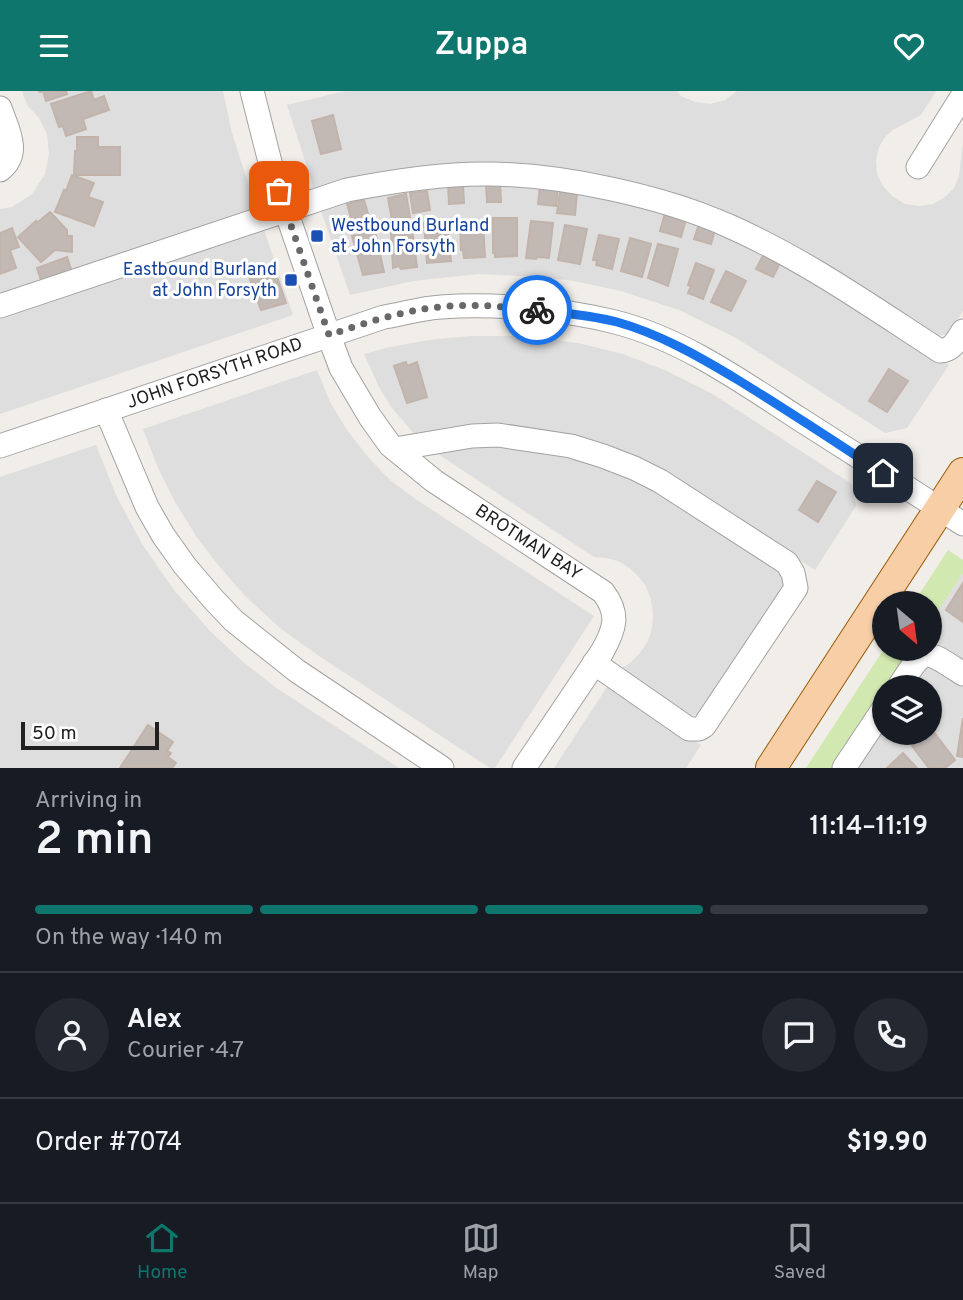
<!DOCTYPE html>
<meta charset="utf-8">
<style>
:root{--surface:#171b24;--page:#242831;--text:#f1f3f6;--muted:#9ea1a6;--line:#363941;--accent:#0f766e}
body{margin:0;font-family:Overpass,sans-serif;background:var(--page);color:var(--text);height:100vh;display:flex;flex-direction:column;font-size:26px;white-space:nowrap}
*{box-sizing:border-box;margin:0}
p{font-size:23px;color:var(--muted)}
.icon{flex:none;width:38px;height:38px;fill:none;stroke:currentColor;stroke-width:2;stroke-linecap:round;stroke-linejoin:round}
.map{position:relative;height:677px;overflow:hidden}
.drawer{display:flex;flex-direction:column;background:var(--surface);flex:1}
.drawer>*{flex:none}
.needle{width:46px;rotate:151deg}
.buttons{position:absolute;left:872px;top:500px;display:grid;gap:14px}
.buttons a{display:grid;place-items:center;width:70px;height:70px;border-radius:50%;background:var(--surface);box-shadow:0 2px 5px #0004;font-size:35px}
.scale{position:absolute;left:21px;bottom:18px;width:138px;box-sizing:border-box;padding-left:7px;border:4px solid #212121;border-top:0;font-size:19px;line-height:24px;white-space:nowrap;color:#212121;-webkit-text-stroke:5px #fff;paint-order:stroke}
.pin{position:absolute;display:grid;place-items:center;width:60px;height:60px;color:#fff;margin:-30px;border-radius:14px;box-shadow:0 4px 10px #0006}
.courier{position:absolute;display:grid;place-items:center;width:70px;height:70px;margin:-35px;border:5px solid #1a73e8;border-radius:50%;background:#fff;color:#222;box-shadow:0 2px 9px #0007}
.summary em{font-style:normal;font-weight:600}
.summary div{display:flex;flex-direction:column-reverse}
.summary{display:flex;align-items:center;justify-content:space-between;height:119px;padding:0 35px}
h1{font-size:46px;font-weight:600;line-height:52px}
.bar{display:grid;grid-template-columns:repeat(4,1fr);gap:10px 7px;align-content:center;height:84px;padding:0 35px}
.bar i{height:9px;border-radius:5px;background:var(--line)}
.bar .on{background:var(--accent)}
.bar p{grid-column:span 4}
.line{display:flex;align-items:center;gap:18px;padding:0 35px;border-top:2px solid var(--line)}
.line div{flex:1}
.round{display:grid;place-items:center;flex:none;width:74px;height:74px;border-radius:37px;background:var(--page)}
header{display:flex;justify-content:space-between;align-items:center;height:91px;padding:0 35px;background:var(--accent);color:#fff;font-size:32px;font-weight:600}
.menu{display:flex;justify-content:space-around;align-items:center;height:98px;border-top:2px solid var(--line);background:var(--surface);font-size:19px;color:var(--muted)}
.menu a{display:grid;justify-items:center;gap:4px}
.menu .on{color:var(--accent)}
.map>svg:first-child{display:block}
</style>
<header><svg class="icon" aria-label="menu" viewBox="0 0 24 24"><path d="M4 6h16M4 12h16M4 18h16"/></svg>Zuppa<svg class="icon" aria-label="heart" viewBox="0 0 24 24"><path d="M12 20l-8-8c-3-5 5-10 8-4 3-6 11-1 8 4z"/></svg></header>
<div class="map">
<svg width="963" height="677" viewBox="0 0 963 677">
<rect width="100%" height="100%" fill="#f1ede8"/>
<g fill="#dfdede">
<polygon points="22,0 223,0 232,42 257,120 0,207 0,118 12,116 32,103 45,83 49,63 47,43 39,27 27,14"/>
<polygon points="345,0 677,0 681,5 695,11 710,13 725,9 737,0 936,0 921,24 893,39 885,46 879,56 876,69 877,83 883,95 892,105 905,113 919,115 933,113 945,106 954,97 959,85 963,51 963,220 948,243 937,245 817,167 774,143 712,114 646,93 609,85 533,75 315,101 287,14"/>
<polygon points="440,93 561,95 706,131 810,183 949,274 907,337 885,342 738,248 679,219 621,200 574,190 542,186 478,183 413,190 350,204 320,117 361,106"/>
<polygon points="263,136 293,224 0,323 0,225"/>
<polygon points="470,245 524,245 578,252 623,263 667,280 711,302 852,393 856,415 815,479 692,399 651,374 416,345 392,317 379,296 364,263 390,256 429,249"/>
<polygon points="317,279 330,311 347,339 368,366 390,389 417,409 594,525 495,677 490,677 319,565 280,537 245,505 219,475 196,445 175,411 158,377 143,338"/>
<polygon points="495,353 546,358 627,382 784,479 787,491 701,623 689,625 618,579 630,572 640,562 648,550 652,537 653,523 651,509 646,495 637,484 628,476 618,470 606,467 594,466 432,359"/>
<polygon points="96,354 116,404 142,453 174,499 210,540 241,569 275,596 399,677 0,677 0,386"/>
<polygon points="963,482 963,569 929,547 929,534"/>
<polygon points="923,573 963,589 963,677 856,677 884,634 884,642 929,642 929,597 908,597"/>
<polygon points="609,593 701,654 686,677 554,677"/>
</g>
<g fill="#d1e8b1">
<polygon points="948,459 963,469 963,482 929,534 929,513 913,513"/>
<polygon points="884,558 913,558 888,597 884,597 884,603 836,677 806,677"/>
</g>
<g fill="#c2b9b5" stroke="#c2b3ab" stroke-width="2">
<polygon points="39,0 66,0 67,3 46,10 43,0 40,1"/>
<polygon points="91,0 94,9 104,5 109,19 83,28 86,38 66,45 63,35 59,36 51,13"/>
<polygon points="333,24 341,58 321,63 312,30"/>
<polygon points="77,46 98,46 98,56 120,56 120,84 74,84 75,60 77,60"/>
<polygon points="72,84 94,92 88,106 103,111 94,135 55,121 64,99 66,100"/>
<polygon points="500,92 501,111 487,111 486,93"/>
<polygon points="463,93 464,112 449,113 448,94"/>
<polygon points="540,95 558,97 556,115 538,113"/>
<polygon points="427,100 430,119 413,122 410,102"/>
<polygon points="560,101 577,103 575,124 557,122"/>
<polygon points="406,103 410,126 392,129 388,107"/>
<polygon points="364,109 370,130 353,134 347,113"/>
<polygon points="666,119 687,125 681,146 660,140"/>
<polygon points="50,121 67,139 67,145 72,145 72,161 55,159 41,171 18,146 36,130 38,131"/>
<polygon points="493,127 517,127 517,165 495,166 495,162 493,162"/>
<polygon points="447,130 451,170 427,172 424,132"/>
<polygon points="531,130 553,132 549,167 537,166 536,168 526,167"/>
<polygon points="700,130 716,135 711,153 694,148"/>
<polygon points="483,132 485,166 464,167 463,159 461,159 460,133"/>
<polygon points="565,134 587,138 580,173 558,169"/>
<polygon points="12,137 19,156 10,159 16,177 0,183 0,142"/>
<polygon points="412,138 417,176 401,178 399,175 393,177 391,141"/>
<polygon points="375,140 384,181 363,184 352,145"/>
<polygon points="599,144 619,148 612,178 596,174 597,169 593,169"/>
<polygon points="630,147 651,153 642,186 621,180"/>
<polygon points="658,153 678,158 668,195 648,187"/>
<polygon points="766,159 782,168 773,186 756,178"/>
<polygon points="67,166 73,184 43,195 37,177"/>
<polygon points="696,172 714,179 703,208 688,202 691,195 688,194"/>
<polygon points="274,177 286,212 261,219 248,183 262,179 263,181"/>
<polygon points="726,180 746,190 731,220 711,211"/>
<polygon points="406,271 407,275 417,271 427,306 407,312 394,275"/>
<polygon points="889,278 908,290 887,321 869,310"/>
<polygon points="817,390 836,401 818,431 799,419"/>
<polygon points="963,492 963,531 946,519"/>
<polygon points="963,627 963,666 957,665"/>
<polygon points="148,634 173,651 167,660 171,662 168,666 176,672 172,677 120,677"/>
<polygon points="933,640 955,669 945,677 929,677 912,655"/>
<polygon points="903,662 917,677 887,677"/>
</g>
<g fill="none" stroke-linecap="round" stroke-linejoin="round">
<g stroke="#a2a2a2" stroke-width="25">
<g id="minor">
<path d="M252,0L272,79L329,245L341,277L370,326L390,354L434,390L603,501C620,523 615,538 602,561L524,677"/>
<path d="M0,17C7,38 22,62 0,79"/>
<polyline points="918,76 963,4"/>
<path d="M0,215L347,99C393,90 444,82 490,83C564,84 662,105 729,135C804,168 872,216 940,260C952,260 957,249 963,240"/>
<polyline points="106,319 147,416 163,444 185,475 214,509 234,530 297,580 442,677"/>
<path d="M0,355L384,226C403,223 422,217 441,216C494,212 564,218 615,231C682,248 741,290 798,327C853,362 908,397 963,433"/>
<polyline points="395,358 472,345 498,344 571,355 603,365 634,377 660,390 787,472 793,482 796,497 704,635 699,638 689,638 594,572"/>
<path d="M898,597C925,556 922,556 963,583"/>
<polyline points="844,677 884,617"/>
</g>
</g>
<g stroke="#975c07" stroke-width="32">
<polyline id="major" points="771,677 963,382"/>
</g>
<use href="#minor" stroke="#fff" stroke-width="23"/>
<use href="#major" stroke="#f8cea7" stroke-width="30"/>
</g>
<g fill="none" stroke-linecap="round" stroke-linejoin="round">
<path stroke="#6a6867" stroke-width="7" stroke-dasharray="0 12.6" d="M279,100L329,244C365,232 401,220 439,216C472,212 505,216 537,219"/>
<path stroke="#1a73e8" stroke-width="9" d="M537,219C564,222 591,224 617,231C660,243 700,266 738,289C787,319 835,351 883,382"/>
</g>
<g fill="#1a4fb4" stroke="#fff" stroke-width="2.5">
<rect x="310" y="138" width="14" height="14" rx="3.5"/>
<rect x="284" y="182" width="14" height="14" rx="3.5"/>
</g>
<g text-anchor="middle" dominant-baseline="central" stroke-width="6" stroke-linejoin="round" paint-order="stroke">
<g font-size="18" fill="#164399" stroke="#fff" text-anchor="start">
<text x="331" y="135">Westbound Burland<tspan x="331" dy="21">at John Forsyth</tspan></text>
<text x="277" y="179" text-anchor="end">Eastbound Burland<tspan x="277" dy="21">at John Forsyth</tspan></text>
</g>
<g font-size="18" fill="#212121" stroke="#fff">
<text transform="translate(215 283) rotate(-19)">JOHN FORSYTH ROAD</text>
<text transform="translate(528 452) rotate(33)">BROTMAN BAY</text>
</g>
</g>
</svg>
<div class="buttons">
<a><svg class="needle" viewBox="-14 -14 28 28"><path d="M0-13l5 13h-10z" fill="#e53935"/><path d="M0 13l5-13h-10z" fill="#9ea1a6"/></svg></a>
<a><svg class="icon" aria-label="layers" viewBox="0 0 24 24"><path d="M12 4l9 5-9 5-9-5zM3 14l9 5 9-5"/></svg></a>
</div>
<div class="scale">50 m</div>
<div class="pin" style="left:279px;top:100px;background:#ea580c"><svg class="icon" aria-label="bag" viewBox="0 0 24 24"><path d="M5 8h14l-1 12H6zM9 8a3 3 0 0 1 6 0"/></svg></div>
<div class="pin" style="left:883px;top:382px;background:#1f2937"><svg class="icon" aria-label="home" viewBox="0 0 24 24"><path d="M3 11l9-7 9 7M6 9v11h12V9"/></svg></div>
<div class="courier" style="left:537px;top:219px"><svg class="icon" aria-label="bike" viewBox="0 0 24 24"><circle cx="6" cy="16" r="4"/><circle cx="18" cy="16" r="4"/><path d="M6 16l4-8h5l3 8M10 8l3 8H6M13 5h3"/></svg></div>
</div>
<section class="drawer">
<div class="summary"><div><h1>2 min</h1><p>Arriving in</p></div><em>11:14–11:19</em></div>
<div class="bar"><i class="on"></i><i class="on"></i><i class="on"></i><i></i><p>On the way · 140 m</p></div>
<div class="line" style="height:126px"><a class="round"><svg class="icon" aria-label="person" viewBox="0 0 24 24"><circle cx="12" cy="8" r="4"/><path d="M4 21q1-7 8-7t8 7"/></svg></a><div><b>Alex</b><p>Courier · 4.7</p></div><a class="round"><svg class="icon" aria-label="chat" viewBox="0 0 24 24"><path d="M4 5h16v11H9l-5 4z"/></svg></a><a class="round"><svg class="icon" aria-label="phone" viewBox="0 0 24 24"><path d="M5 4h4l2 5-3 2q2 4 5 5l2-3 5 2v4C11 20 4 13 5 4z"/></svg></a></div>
<div class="line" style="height:91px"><div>Order #7074</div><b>$19.90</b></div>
</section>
<nav class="menu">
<a class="on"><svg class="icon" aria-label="home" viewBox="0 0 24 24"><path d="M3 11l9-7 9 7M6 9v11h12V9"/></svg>Home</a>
<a><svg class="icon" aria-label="map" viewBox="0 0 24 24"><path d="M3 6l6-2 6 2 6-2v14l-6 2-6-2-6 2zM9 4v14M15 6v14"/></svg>Map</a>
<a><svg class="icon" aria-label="saved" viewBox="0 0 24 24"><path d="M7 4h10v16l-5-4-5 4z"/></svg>Saved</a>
</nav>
